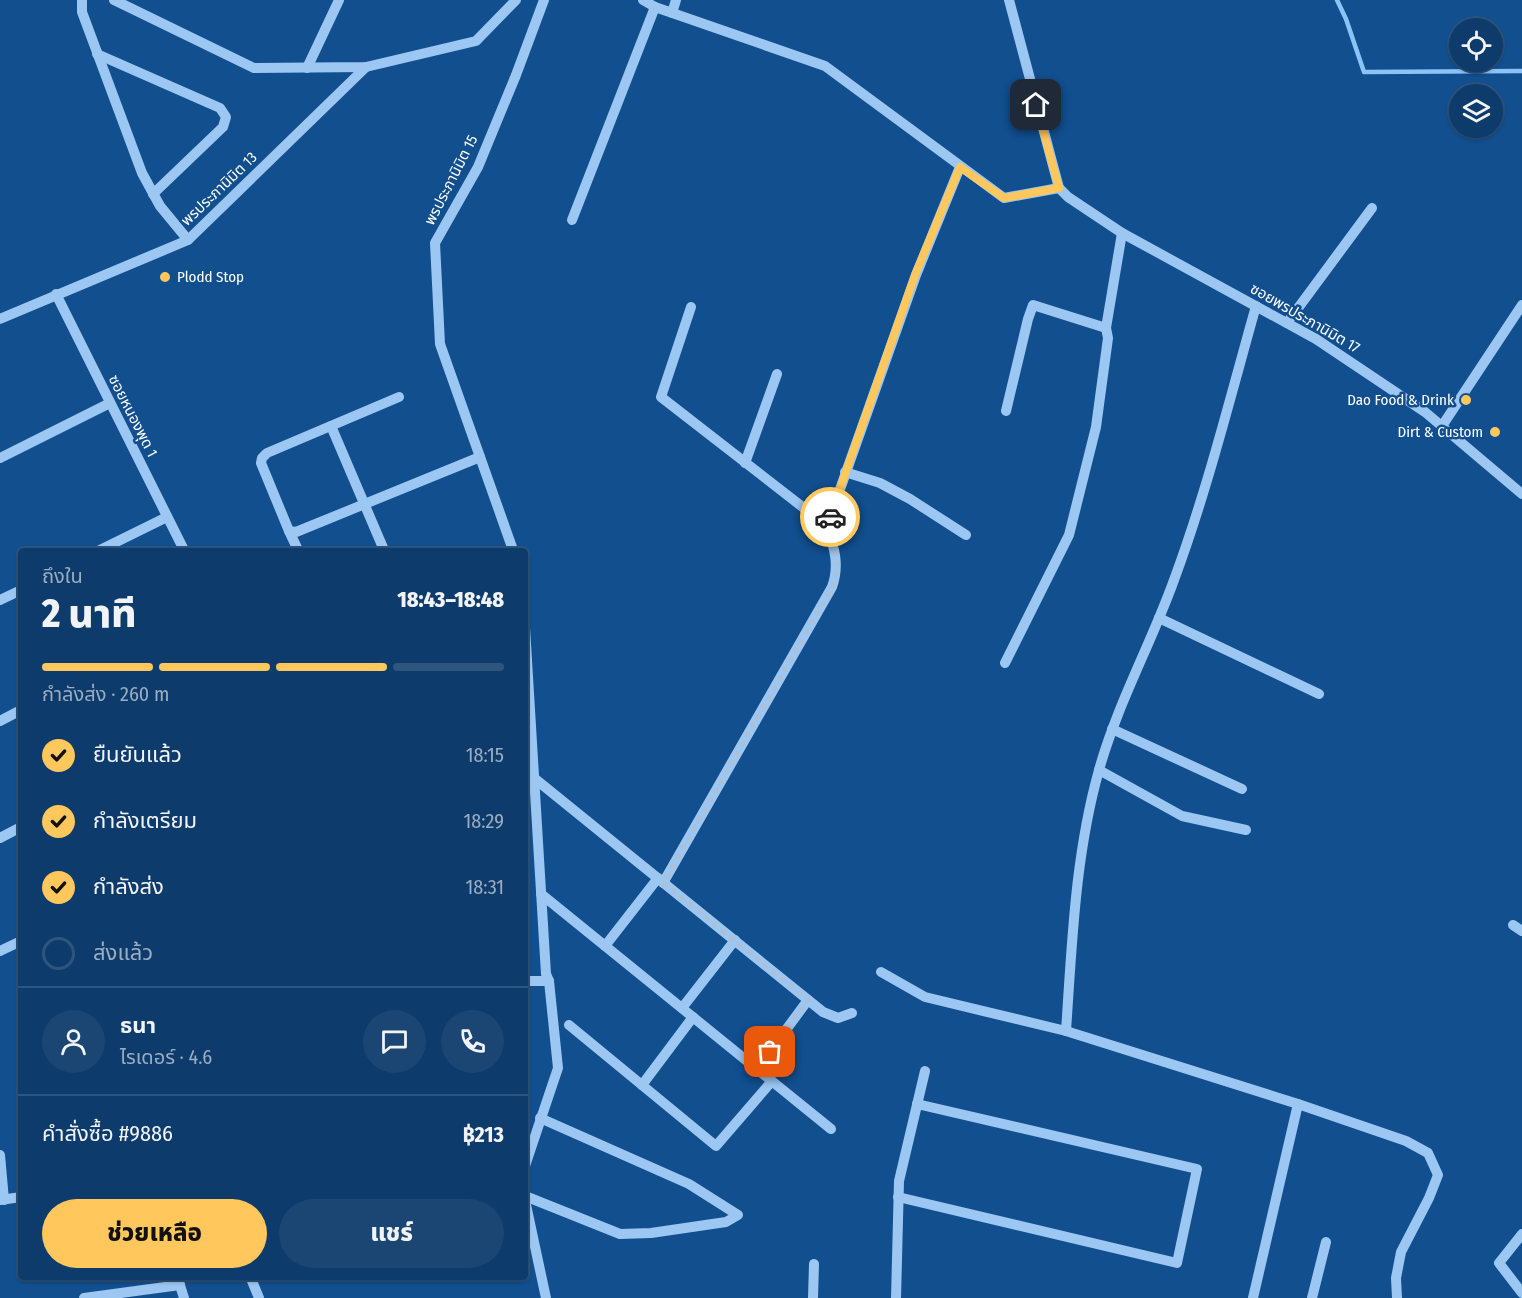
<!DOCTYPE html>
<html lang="th">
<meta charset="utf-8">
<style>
:root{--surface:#0d3b6b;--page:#1b4673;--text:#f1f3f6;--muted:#9aadc1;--line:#2d557e;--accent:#ffc75c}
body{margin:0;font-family:"Fira Sans Condensed","Noto Sans Thai",sans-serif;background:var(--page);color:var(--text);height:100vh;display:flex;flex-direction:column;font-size:22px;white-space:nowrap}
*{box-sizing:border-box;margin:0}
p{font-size:20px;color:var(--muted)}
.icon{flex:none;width:33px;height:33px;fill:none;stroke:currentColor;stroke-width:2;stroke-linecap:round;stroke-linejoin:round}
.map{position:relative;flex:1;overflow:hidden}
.drawer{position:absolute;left:18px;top:548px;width:510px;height:732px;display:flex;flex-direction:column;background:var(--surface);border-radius:6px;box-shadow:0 2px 4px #0004,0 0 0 2px var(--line)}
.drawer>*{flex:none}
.controls{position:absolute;left:1449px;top:18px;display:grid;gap:12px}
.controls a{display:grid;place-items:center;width:54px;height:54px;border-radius:50%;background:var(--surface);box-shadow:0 2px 4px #0004,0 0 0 2px var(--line);font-size:30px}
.pin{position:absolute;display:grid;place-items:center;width:51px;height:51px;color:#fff;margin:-26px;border-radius:12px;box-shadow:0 3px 9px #0006}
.courier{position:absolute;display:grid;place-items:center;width:60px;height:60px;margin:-30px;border:4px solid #ffc75c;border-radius:50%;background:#fff;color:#222;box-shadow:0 2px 8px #0007}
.headline em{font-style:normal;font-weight:800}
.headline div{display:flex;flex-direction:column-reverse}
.headline{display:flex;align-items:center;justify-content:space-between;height:102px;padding:0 24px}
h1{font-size:39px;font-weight:800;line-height:45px}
.bar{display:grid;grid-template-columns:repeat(4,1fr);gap:9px 6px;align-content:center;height:72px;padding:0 24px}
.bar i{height:8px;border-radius:4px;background:var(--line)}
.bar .current{background:var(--accent)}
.bar p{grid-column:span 4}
.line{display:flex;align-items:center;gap:15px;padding:0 24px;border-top:2px solid var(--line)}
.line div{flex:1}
.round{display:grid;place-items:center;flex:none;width:63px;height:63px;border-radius:32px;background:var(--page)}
ol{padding:0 24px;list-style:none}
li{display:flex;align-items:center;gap:18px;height:66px}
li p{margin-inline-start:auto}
li .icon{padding:6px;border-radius:50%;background:var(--accent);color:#111;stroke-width:4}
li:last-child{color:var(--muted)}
li i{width:33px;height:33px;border:3px solid var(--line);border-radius:50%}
.primary-button{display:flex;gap:12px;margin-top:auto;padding:12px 24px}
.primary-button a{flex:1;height:69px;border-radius:36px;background:var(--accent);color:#111;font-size:24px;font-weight:800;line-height:69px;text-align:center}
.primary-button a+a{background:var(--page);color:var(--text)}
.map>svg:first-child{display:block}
</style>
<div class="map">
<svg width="1522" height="1298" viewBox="0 0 1522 1298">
<rect width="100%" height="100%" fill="#114f8f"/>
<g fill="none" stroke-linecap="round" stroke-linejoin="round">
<polyline stroke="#8cc3f6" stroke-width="4.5" points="1337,0 1346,19 1364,72 1522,71"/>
<g stroke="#9bc7f2" stroke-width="10">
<polyline points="82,0 82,12 142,173 160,206 188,240"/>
<polyline points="114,0 254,68 366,67 476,41 516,0"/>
<polyline points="643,0 655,7 825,66 1004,198 1059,188"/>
<polyline points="1009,0 1059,188"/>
<polyline points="672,13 676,0"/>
<polyline points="97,54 220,108 226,117 223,127 153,194"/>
<polyline points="307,68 339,0"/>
<polyline points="1059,188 1068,197 1122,233 1316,339 1425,412 1522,494"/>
<polyline points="572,220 655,7"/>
<polyline points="56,294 184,550"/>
<polyline points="0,319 188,240 366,67"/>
<polyline points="1287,323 1372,208"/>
<polyline points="399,397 267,453 262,458 261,463 289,531 296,532 480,457"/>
<polyline points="1006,411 1028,319 1033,305 1106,328"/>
<polyline points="331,426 384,550"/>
<polyline points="1442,426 1522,305"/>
<polyline points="0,458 110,403"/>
<polyline points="745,463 777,374"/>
<polyline points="845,472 880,483 910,499 966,535"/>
<polyline points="827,526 916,275 960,167"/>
<polyline points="289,531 298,550"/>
<polyline points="100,550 167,517"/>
<polyline points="513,550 440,344 435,243 478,167 516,75 544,0"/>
<polyline points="0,600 21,590"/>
<polyline points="1159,618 1319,694"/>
<polyline points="525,627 546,974 549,981 558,1068 525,1166"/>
<polyline points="1005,663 1069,535 1096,427 1108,338 1106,328 1122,233"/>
<polyline points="0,721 21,710"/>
<polyline points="1112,729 1242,789"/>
<polyline points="1099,770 1182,816 1246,830"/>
<polyline points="534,778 823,1012 838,1018 852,1013"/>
<polyline points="0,838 21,827"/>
<path d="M663,883L832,587C840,565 834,547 827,526L661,397L691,307"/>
<polyline points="541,894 831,1129"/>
<polyline points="1513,925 1522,931"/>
<polyline points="605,946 658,878"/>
<polyline points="0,951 21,941"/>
<polyline points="881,972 925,997 1066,1031 1298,1104 1406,1141 1428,1153 1438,1175 1429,1198 1401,1252 1396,1278 1397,1298"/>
<polyline points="525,981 549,981"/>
<polyline points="682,1008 735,940"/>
<polyline points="569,1025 716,1146 772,1081"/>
<path d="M1066,1031C1072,944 1075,855 1099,770C1117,705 1151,644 1174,580C1207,491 1230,398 1256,306"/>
<polyline points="757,1069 808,1000"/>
<polyline points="642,1085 693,1017"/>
<polyline points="0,1155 4,1200"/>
<polyline points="525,1196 620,1234 651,1233 726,1222 738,1215 689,1184 540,1118"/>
<polyline points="898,1197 1177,1263 1197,1169 917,1104"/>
<polyline points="0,1200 21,1197"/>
<polyline points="525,1200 546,1298"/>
<polyline points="1522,1234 1499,1263 1522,1293"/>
<polyline points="177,1276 184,1298"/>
<polyline points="250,1276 259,1298"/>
<polyline points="84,1298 180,1285"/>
<polyline points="813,1298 814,1264"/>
<polyline points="896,1298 899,1181 925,1071"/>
<polyline points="1253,1298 1298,1104"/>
<polyline points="1312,1298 1326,1242"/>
</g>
</g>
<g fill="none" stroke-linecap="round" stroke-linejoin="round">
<path stroke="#acc1d8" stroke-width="6" stroke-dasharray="0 10.8" d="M770,1052L808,1000L663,883L832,587C836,578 838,569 837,559C835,543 825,532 830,517"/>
<polyline stroke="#ffc75c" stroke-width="8" points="830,517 915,275 960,167 1004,198 1059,188 1036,105"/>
</g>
<g fill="#ffc75c" stroke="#114f8f" stroke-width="2">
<circle cx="165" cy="277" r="6"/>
<circle cx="1466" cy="400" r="6"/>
<circle cx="1495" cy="432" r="6"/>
</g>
<g text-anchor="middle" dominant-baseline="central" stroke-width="5" stroke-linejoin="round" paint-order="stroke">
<g font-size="15" fill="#fff" stroke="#114f8f">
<text transform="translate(451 180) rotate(-63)">พรประภานิมิต 15</text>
<text transform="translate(219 189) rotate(-44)">พรประภานิมิต 13</text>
<text transform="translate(1305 318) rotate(30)">ซอยพรประภานิมิต 17</text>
<text transform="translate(133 416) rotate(63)">ซอยหนองพุด 1</text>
</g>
<g font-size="15" fill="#fff" stroke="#114f8f" text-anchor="end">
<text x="177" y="277" text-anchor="start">Plodd Stop</text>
<text x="1454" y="400">Dao Food &amp; Drink</text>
<text x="1483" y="432">Dirt &amp; Custom</text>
</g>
</g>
</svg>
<div class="controls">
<a><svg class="icon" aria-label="locate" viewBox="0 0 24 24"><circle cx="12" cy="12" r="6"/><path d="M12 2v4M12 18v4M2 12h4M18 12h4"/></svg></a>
<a><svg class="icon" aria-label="layers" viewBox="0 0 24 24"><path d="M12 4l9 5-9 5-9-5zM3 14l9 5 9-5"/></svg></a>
</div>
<div class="pin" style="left:770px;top:1052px;background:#ea580c"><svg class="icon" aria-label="bag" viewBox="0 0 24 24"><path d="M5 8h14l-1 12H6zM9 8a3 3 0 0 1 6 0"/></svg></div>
<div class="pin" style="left:1036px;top:105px;background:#1f2937"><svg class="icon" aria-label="home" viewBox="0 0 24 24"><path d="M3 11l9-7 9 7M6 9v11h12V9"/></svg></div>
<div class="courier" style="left:830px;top:517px"><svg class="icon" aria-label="car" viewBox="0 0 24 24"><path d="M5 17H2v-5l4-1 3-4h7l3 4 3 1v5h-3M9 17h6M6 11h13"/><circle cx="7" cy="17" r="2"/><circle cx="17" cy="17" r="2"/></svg></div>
<section class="drawer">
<div class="headline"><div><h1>2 นาที</h1><p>ถึงใน</p></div><em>18:43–18:48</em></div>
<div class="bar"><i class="current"></i><i class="current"></i><i class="current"></i><i></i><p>กำลังส่ง · 260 m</p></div>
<ol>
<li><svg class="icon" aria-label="check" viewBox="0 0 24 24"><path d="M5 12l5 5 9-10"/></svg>ยืนยันแล้ว<p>18:15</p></li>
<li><svg class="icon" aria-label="check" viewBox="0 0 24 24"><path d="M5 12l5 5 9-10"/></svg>กำลังเตรียม<p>18:29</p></li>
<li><svg class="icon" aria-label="check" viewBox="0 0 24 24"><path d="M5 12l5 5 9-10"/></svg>กำลังส่ง<p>18:31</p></li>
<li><i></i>ส่งแล้ว</li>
</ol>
<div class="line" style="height:108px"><a class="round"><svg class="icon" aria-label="person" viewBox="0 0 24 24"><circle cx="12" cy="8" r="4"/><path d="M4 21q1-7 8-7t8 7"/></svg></a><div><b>ธนา</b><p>ไรเดอร์ · 4.6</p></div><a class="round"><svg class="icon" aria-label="chat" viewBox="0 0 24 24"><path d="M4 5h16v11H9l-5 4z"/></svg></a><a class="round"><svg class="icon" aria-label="phone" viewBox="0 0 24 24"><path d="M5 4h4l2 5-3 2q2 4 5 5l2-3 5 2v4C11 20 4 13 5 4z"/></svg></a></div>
<div class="line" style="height:78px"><div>คำสั่งซื้อ #9886</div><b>฿213</b></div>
<div class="primary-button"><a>ช่วยเหลือ</a><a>แชร์</a></div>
</section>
</div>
